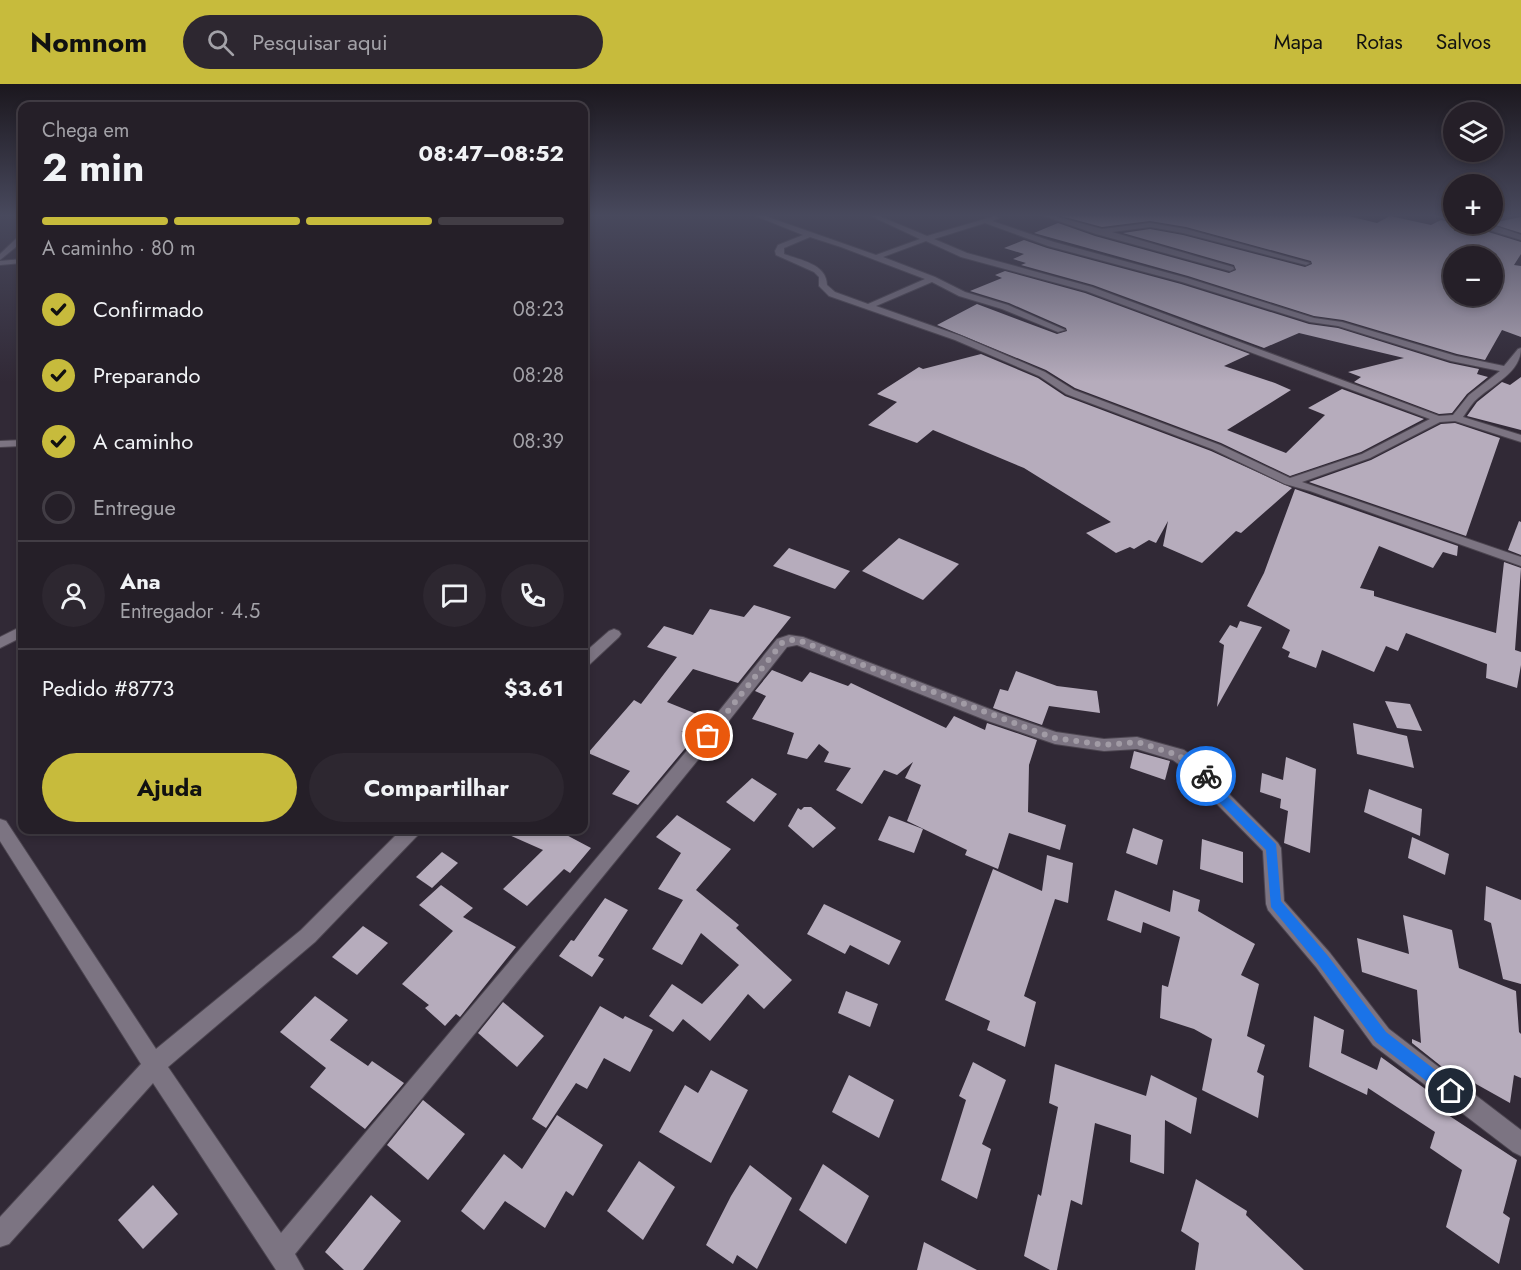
<!DOCTYPE html>
<html lang="pt">
<meta charset="utf-8">
<style>
:root{--surface:#251f28;--page:#2d2730;--text:#f1f3f6;--muted:#a3a2a8;--line:#423d45;--accent:#c7bb3c}
body{margin:0;font-family:Jost,sans-serif;background:var(--page);color:var(--text);height:100vh;display:flex;flex-direction:column;font-size:22px;white-space:nowrap}
*{box-sizing:border-box;margin:0}
p{font-size:20px;color:var(--muted)}
.icon{flex:none;width:33px;height:33px;fill:none;stroke:currentColor;stroke-width:2;stroke-linecap:round;stroke-linejoin:round}
.map{position:relative;flex:1;overflow:hidden}
.sheet{position:absolute;left:18px;top:18px;width:570px;height:732px;display:flex;flex-direction:column;background:var(--surface);border-radius:12px;box-shadow:0 3px 9px #0003,0 0 0 2px var(--line)}
.sheet>*{flex:none}
.fabs{position:absolute;left:1443px;top:18px;display:grid;gap:12px}
.fabs a{display:grid;place-items:center;width:60px;height:60px;border-radius:50%;background:var(--surface);box-shadow:0 3px 9px #0003,0 0 0 2px var(--line);font-size:30px}
.pin{position:absolute;display:grid;place-items:center;width:51px;height:51px;color:#fff;margin:-26px;border:3px solid #fff;border-radius:50%;box-shadow:0 2px 6px #0007}
.courier{position:absolute;display:grid;place-items:center;width:60px;height:60px;margin:-30px;border:4px solid #1a73e8;border-radius:50%;background:#fff;color:#222;box-shadow:0 2px 8px #0007}
.headline em{font-style:normal;font-weight:700}
.headline div{display:flex;flex-direction:column-reverse}
.headline{display:flex;align-items:center;justify-content:space-between;height:102px;padding:0 24px}
h1{font-size:39px;font-weight:700;line-height:45px}
.bar{display:grid;grid-template-columns:repeat(4,1fr);gap:9px 6px;align-content:center;height:72px;padding:0 24px}
.bar i{height:8px;border-radius:4px;background:var(--line)}
.bar .on{background:var(--accent)}
.bar p{grid-column:span 4}
.line{display:flex;align-items:center;gap:15px;padding:0 24px;border-top:2px solid var(--line)}
.line div{flex:1}
.round{display:grid;place-items:center;flex:none;width:63px;height:63px;border-radius:32px;background:var(--page)}
ol{padding:0 24px;list-style:none}
li{display:flex;align-items:center;gap:18px;height:66px}
li p{margin-inline-start:auto}
li .icon{padding:6px;border-radius:50%;background:var(--accent);color:#111;stroke-width:4}
li:last-child{color:var(--muted)}
li i{width:33px;height:33px;border:3px solid var(--line);border-radius:50%}
.action{display:flex;gap:12px;margin-top:auto;padding:12px 24px}
.action a{flex:1;height:69px;border-radius:36px;background:var(--accent);color:#111;font-size:24px;font-weight:700;line-height:69px;text-align:center}
.action a+a{background:var(--page);color:var(--text)}
header{display:flex;align-items:center;gap:36px;box-sizing:border-box;height:84px;padding:0 30px;background:var(--accent);color:#111}
header strong{font-size:28px}
nav{display:flex;gap:33px;margin-inline-start:auto;font-size:21px}
.search{width:420px;height:54px;background:var(--page);display:flex;align-items:center;gap:15px;box-sizing:border-box;padding:0 21px;border-radius:33px;color:var(--muted);font-size:22px}
.map>svg:first-child{display:block}
</style>
<header>
<strong>Nomnom</strong>
<div class="search"><svg class="icon" aria-label="search" viewBox="0 0 24 24"><circle cx="10" cy="10" r="6"/><path d="M15 15l6 6"/></svg>Pesquisar aqui</div>
<nav><a>Mapa</a><a>Rotas</a><a>Salvos</a></nav>
</header>
<div class="map">
<svg width="1521" height="1186" viewBox="0 0 1521 1186">
<rect width="100%" height="100%" fill="#312936"/>
<g fill="#b6acbc" fill-rule="evenodd">
<path d="M1061,132H1348L1377,139L1390,132L1431,141L1441,136L1454,139V147L1472,143L1521,158V170L1514,181L1521,182V253L1502,246L1485,276L1457,270L1343,236L1314,232L1188,192L1034,149L1058,139L1095,152L1229,189L1236,186L1234,181L1123,149L1150,145L1183,151L1305,183L1312,180L1311,177L1186,143L1150,137L1102,143ZM1454,172H1492V212H1454Z"/>
<polygon points="1521,133 1521,149 1492,140 1492,139"/>
<polygon points="1024,156 1047,164 1181,200 1309,240 1338,244 1450,279 1479,285 1477,290 1488,293 1467,310 1452,329 1439,330 1354,298 1361,293 1348,288 1404,274 1299,249 1264,264 1093,201 1021,181 1026,179 1013,175 1024,170 1004,164"/>
<polygon points="1005,187 1085,209 1250,270 1224,282 1275,299 1291,306 1227,346 1286,369 1325,331 1308,324 1342,305 1424,335 1361,368 1290,392 1221,359 1075,304 1046,286 937,241 977,220 1057,250 1067,247 1066,244 1009,219 970,207 1002,194 995,191"/>
<polygon points="981,270 1038,294 1065,312 1211,367 1292,404 1241,449 1236,447 1202,479 1163,462 1168,437 1156,459 1149,456 1134,465 1130,463 1116,469 1086,449 1111,438 1024,384 933,346 917,359 868,341 897,318 877,310 919,283 923,285"/>
<polygon points="1521,293 1521,346 1467,332 1477,318 1502,298 1510,301"/>
<polygon points="1455,339 1500,354 1466,452 1309,398 1371,376 1441,340"/>
<polygon points="1295,405 1458,462 1457,472 1443,468 1433,484 1379,462 1360,504 1374,507 1374,512 1496,549 1504,478 1521,484 1515,566 1521,568 1521,581 1517,604 1486,594 1487,580 1406,549 1398,567 1386,562 1374,588 1322,566 1316,584 1288,573 1290,568 1282,564 1290,546 1247,522 1264,489"/>
<polygon points="1519,437 1521,438 1521,471 1508,466"/>
<polygon points="899,454 959,480 923,516 862,487"/>
<polygon points="789,464 850,487 835,505 773,482"/>
<polygon points="754,521 791,533 738,599 693,585 667,618 709,635 697,651 681,647 693,655 638,721 612,710 630,687 588,669 634,616 641,620 677,573 647,563 664,542 693,551 710,525 744,533"/>
<polygon points="1240,537 1262,543 1217,623 1224,561 1219,558 1230,541 1237,544"/>
<polygon points="772,586 802,598 810,588 848,602 851,599 946,644 954,632 985,646 987,639 1037,656 1029,681 1028,728 1066,741 1060,766 1009,749 998,785 965,771 967,766 907,737 921,701 905,694 913,678 897,691 884,686 862,720 836,706 851,684 824,678 829,668 819,660 807,675 787,670 794,649 752,635 766,612 755,607"/>
<polygon points="1016,587 1057,602 1097,607 1100,629 1049,622 1042,641 993,624 1000,605 1008,607"/>
<polygon points="1385,617 1410,620 1422,647 1397,644"/>
<polygon points="1353,639 1407,652 1414,684 1357,670"/>
<polygon points="1134,667 1170,677 1165,696 1130,684"/>
<polygon points="1286,673 1316,685 1310,769 1284,759 1288,727 1280,724 1281,715 1260,708 1262,689 1283,696"/>
<polygon points="752,694 777,710 754,738 726,718"/>
<polygon points="1369,705 1422,725 1420,752 1364,728"/>
<polygon points="804,723 811,723 836,744 813,764 788,742 798,724 801,726"/>
<polygon points="677,731 731,765 696,806 739,841 736,844 792,896 764,925 748,910 710,957 683,935 673,948 649,932 672,900 702,920 739,881 701,849 682,881 652,865 683,816 658,805 681,769 656,753"/>
<polygon points="889,732 923,745 914,769 878,756"/>
<polygon points="1133,744 1163,756 1157,781 1126,769"/>
<polygon points="498,746 557,746 591,764 570,789 564,785 527,822 503,805 543,766"/>
<polygon points="1412,753 1449,770 1445,791 1408,774"/>
<polygon points="1202,755 1243,768 1243,799 1200,785"/>
<polygon points="442,768 458,779 432,804 416,793"/>
<polygon points="1047,771 1073,779 1068,819 1055,815 1024,912 1036,918 1025,963 987,946 990,937 945,916 993,785 1042,807"/>
<polygon points="441,801 473,824 463,833 516,863 460,933 456,930 445,942 425,924 429,921 402,900 453,847 419,821"/>
<polygon points="1486,802 1521,816 1521,900 1503,895 1491,839 1484,836"/>
<polygon points="1115,806 1170,828 1173,806 1200,816 1198,827 1255,860 1241,891 1259,900 1247,952 1265,961 1257,988 1264,992 1258,1034 1202,1006 1212,955 1194,945 1160,934 1162,901 1168,903 1180,853 1143,838 1141,849 1107,836"/>
<polygon points="605,814 628,826 598,872 604,875 592,893 559,872 571,856 574,857"/>
<polygon points="824,820 901,857 889,881 850,861 845,870 807,850"/>
<polygon points="1403,831 1452,846 1459,884 1516,907 1519,948 1521,950 1521,994 1514,991 1510,1019 1451,986 1451,990 1412,959 1412,955 1421,959 1417,906 1362,888 1357,854 1409,870"/>
<polygon points="363,842 388,859 357,891 332,873"/>
<polygon points="846,907 878,920 870,943 838,929"/>
<polygon points="315,912 348,936 330,956 368,982 372,977 404,999 365,1045 310,1003 326,984 280,948"/>
<polygon points="503,918 544,952 517,983 478,949"/>
<polygon points="600,922 623,935 625,932 653,946 630,988 604,974 587,1005 576,999 546,1044 532,1035"/>
<polygon points="1314,932 1344,946 1341,969 1377,986 1381,973 1449,1022 1448,1031 1517,1076 1503,1129 1510,1134 1499,1180 1446,1143 1462,1086 1430,1064 1435,1048 1368,1004 1367,1011 1309,983"/>
<polygon points="973,978 1006,996 982,1060 991,1065 977,1115 941,1096 966,1016 959,1012"/>
<polygon points="1055,980 1146,1012 1151,991 1197,1014 1191,1050 1165,1036 1164,1090 1130,1078 1131,1051 1095,1039 1082,1121 1071,1116 1057,1186 1050,1186 1024,1172 1038,1110 1041,1112 1058,1023 1049,1019"/>
<polygon points="711,986 748,1006 711,1079 659,1048 685,1001 698,1009"/>
<polygon points="849,991 894,1016 879,1054 832,1028"/>
<polygon points="423,1016 465,1050 428,1096 387,1061"/>
<polygon points="557,1031 603,1061 573,1112 566,1107 545,1144 505,1117 484,1146 461,1127 504,1070 522,1085"/>
<polygon points="639,1077 675,1103 643,1156 607,1127"/>
<polygon points="823,1080 869,1112 846,1160 799,1126"/>
<polygon points="750,1081 792,1114 757,1185 737,1171 733,1180 706,1161 731,1112"/>
<polygon points="1196,1095 1247,1127 1246,1131 1304,1186 1195,1186 1199,1159 1181,1147"/>
<polygon points="153,1101 178,1130 143,1165 118,1136"/>
<polygon points="371,1111 401,1137 363,1186 344,1186 325,1168"/>
<polygon points="924,1158 977,1186 917,1186"/>
</g>
<g fill="none" stroke-linecap="round" stroke-linejoin="round">
<g stroke="#4c4550" stroke-width="2">
<g id="street">
<path d="M756,132H765L876,171L920,155L871,132H879L927,152L995,132L999,134L992,137L1054,158L1187,194L1314,234L1342,238L1456,272L1504,282L1518,265L1521,264C1521,288 1494,300 1478,314C1472,319 1468,326 1463,333L1521,351V358L1455,337L1440,338L1370,374L1302,398L1521,473V482L1310,407L1285,400L1212,365L1066,310L1039,292L955,256L829,212L819,202V193L814,188L776,171L775,167L778,161L803,151ZM985,139L1048,162L1182,198L1310,238L1338,242L1451,277L1500,287L1469,311L1453,331L1439,332L1092,203L967,169L934,155ZM810,153L841,163L925,195L868,220L835,208L827,201C827,180 800,176 784,170V164ZM926,157L961,173L1086,207L1430,335L1362,370L1290,394L1220,361L1074,306L1045,288L961,252L876,222L932,198L959,212L1002,225L1058,248L1065,246L1008,221L965,208L935,193L883,173Z"/>
<polygon points="1044,132 1054,132 1102,145 1150,139 1186,145 1310,179 1306,181 1183,149 1150,143 1112,148 1233,183 1234,185 1230,187 1096,150"/>
<polygon points="1435,132 1454,133 1454,137 1437,133"/>
<polygon points="1470,140 1495,142 1521,151 1521,156"/>
<polygon points="19,152 22,152 22,158 0,176 0,170"/>
<polygon points="22,175 22,179 0,181 0,177"/>
<polygon points="22,356 22,362 0,363 0,357"/>
<polygon points="22,542 22,553 0,564 0,553"/>
<polygon points="614,545 619,547 621,550 619,553 589,581 584,582 584,569 609,547"/>
<polygon points="789,551 803,553 1000,629 1056,648 1104,655 1137,653 1184,666 1216,689 1224,705 1278,759 1281,764 1284,817 1330,869 1389,945 1521,1046 1521,1072 1513,1068 1373,961 1316,883 1268,826 1266,820 1263,767 1212,715 1204,699 1173,676 1137,665 1104,667 1055,660 988,637 797,561 787,563 702,671 295,1170 304,1186 276,1186 153,999 9,1160 0,1163 0,1133 141,980 0,757 0,735 6,737 156,965 301,846 401,746 421,746 418,751 315,858 168,983 281,1149 690,663 777,555"/>
</g>
</g>
<use href="#street" fill="#7c7482" fill-rule="evenodd"/>
</g>
<linearGradient id="sky" x2="0" y2="1"><stop stop-color="#1b171e"/><stop offset="0.44" stop-color="#48495d"/><stop offset="1" stop-color="#48495d" stop-opacity="0"/></linearGradient>
<rect width="1521" height="298" fill="url(#sky)"/>
<polygon fill="#1a73e8" points="1206,688 1210,689 1222,707 1276,760 1281,817 1328,872 1386,948 1456,1002 1458,1007 1456,1012 1451,1014 1446,1012 1376,958 1318,880 1271,823 1266,766 1214,713 1201,692"/>
<g fill="none" stroke-linecap="round" stroke-linejoin="round">
<polyline stroke="#a19ba5" stroke-width="6" stroke-dasharray="0 10.8" points="708,652 782,559 789,556 798,556 1035,647 1055,654 1104,661 1137,658 1178,671 1206,692"/>
</g>
</svg>
<div class="fabs">
<a><svg class="icon" aria-label="layers" viewBox="0 0 24 24"><path d="M12 4l9 5-9 5-9-5zM3 14l9 5 9-5"/></svg></a>
<a>+</a>
<a>−</a>
</div>
<div class="pin" style="left:708px;top:652px;background:#ea580c"><svg class="icon" aria-label="bag" viewBox="0 0 24 24"><path d="M5 8h14l-1 12H6zM9 8a3 3 0 0 1 6 0"/></svg></div>
<div class="pin" style="left:1451px;top:1007px;background:#1f2937"><svg class="icon" aria-label="home" viewBox="0 0 24 24"><path d="M3 11l9-7 9 7M6 9v11h12V9"/></svg></div>
<div class="courier" style="left:1206px;top:692px"><svg class="icon" aria-label="bike" viewBox="0 0 24 24"><circle cx="6" cy="16" r="4"/><circle cx="18" cy="16" r="4"/><path d="M6 16l4-8h5l3 8M10 8l3 8H6M13 5h3"/></svg></div>
<section class="sheet">
<div class="headline"><div><h1>2 min</h1><p>Chega em</p></div><em>08:47–08:52</em></div>
<div class="bar"><i class="on"></i><i class="on"></i><i class="on"></i><i></i><p>A caminho · 80 m</p></div>
<ol>
<li><svg class="icon" aria-label="check" viewBox="0 0 24 24"><path d="M5 12l5 5 9-10"/></svg>Confirmado<p>08:23</p></li>
<li><svg class="icon" aria-label="check" viewBox="0 0 24 24"><path d="M5 12l5 5 9-10"/></svg>Preparando<p>08:28</p></li>
<li><svg class="icon" aria-label="check" viewBox="0 0 24 24"><path d="M5 12l5 5 9-10"/></svg>A caminho<p>08:39</p></li>
<li><i></i>Entregue</li>
</ol>
<div class="line" style="height:108px"><a class="round"><svg class="icon" aria-label="person" viewBox="0 0 24 24"><circle cx="12" cy="8" r="4"/><path d="M4 21q1-7 8-7t8 7"/></svg></a><div><b>Ana</b><p>Entregador · 4.5</p></div><a class="round"><svg class="icon" aria-label="chat" viewBox="0 0 24 24"><path d="M4 5h16v11H9l-5 4z"/></svg></a><a class="round"><svg class="icon" aria-label="phone" viewBox="0 0 24 24"><path d="M5 4h4l2 5-3 2q2 4 5 5l2-3 5 2v4C11 20 4 13 5 4z"/></svg></a></div>
<div class="line" style="height:78px"><div>Pedido #8773</div><b>$3.61</b></div>
<div class="action"><a>Ajuda</a><a>Compartilhar</a></div>
</section>
</div>
